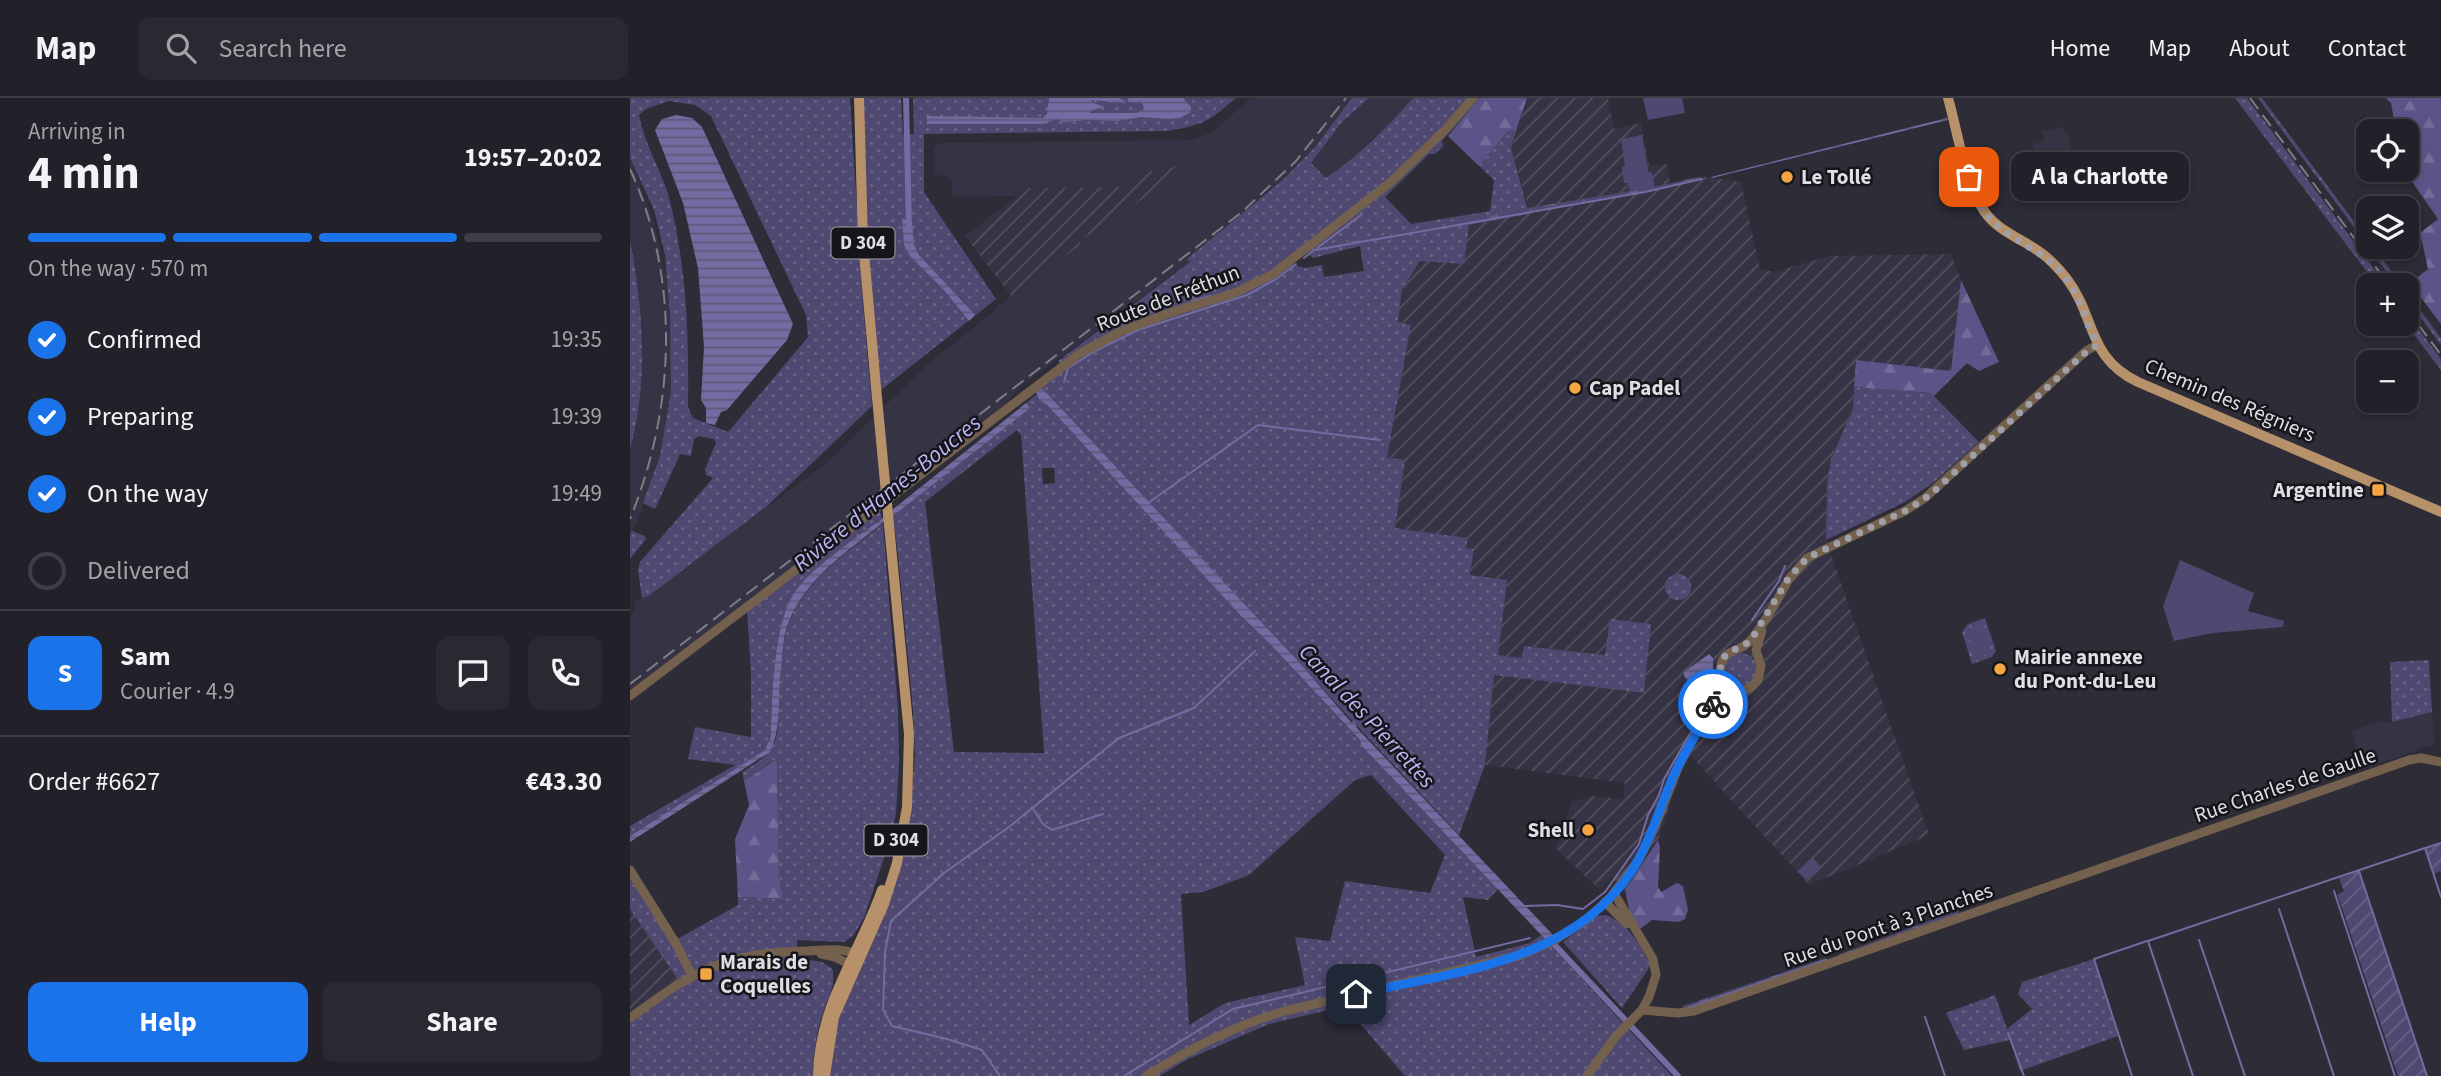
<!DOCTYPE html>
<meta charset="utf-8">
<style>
:root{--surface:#222129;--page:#2a2931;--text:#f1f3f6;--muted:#a2a3a8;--line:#3f3e46;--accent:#1a73e8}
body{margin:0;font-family:"Source Sans 3",sans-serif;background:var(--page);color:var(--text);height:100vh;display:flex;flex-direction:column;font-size:26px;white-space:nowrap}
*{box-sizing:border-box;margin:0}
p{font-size:23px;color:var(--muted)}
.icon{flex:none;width:38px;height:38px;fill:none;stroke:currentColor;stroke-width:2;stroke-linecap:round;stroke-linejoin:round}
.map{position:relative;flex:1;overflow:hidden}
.drawer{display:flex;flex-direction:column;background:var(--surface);width:630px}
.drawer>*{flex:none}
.tools{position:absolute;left:1726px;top:21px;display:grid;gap:14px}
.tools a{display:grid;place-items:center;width:63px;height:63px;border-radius:14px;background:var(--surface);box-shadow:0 4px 10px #0003,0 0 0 2px var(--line);font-size:35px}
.pin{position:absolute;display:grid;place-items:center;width:60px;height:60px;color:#fff;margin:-30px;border-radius:14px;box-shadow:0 4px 10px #0006}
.courier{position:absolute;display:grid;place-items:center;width:70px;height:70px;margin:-35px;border:5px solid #1a73e8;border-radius:50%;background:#fff;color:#222;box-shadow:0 2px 9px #0007}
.bubble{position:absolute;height:49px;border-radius:14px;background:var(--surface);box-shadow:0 4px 10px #0003,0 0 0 2px var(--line);font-size:23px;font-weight:700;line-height:49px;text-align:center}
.summary em{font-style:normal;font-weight:700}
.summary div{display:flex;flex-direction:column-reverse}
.summary{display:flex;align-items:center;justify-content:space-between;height:119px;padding:0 28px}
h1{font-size:46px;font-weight:700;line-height:52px}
.bar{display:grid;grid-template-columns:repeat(4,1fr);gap:10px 7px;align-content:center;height:84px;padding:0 28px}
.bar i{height:9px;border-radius:5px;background:var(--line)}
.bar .current{background:var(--accent)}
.bar p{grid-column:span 4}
.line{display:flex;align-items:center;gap:18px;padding:0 28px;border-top:2px solid var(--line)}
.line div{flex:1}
.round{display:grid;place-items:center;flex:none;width:74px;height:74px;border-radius:14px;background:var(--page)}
ol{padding:0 28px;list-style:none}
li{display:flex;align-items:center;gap:21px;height:77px}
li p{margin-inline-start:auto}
li .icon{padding:7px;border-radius:50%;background:var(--accent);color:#fff;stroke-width:4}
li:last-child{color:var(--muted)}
li i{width:38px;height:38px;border:4px solid var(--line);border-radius:50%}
.primary-button{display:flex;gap:14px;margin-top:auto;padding:14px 28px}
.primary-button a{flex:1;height:80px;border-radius:14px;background:var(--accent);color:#fff;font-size:28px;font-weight:700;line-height:80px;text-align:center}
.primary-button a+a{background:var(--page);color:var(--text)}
header{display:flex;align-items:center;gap:42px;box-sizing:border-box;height:98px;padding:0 35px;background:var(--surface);border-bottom:2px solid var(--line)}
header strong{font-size:33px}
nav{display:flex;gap:38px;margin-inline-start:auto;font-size:24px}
.search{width:490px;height:63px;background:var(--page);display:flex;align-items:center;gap:18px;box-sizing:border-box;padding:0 24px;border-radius:14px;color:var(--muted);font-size:26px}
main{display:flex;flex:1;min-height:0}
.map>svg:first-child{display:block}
</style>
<header>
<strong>Map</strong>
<div class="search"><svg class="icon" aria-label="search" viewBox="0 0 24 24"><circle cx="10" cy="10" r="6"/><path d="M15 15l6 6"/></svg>Search here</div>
<nav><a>Home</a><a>Map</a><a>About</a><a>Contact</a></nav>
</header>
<main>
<section class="drawer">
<div class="summary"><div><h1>4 min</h1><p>Arriving in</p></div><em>19:57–20:02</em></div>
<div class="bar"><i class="current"></i><i class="current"></i><i class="current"></i><i></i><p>On the way · 570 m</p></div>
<ol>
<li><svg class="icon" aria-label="check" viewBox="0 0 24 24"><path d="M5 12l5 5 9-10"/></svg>Confirmed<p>19:35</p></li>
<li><svg class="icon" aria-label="check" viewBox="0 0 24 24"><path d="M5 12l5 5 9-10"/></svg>Preparing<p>19:39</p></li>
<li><svg class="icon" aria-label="check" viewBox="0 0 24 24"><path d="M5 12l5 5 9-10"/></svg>On the way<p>19:49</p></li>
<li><i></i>Delivered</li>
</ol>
<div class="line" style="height:126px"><b class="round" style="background:var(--accent);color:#fff">S</b><div><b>Sam</b><p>Courier · 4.9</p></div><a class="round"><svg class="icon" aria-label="chat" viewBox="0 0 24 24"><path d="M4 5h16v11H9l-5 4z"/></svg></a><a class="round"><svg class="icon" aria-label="phone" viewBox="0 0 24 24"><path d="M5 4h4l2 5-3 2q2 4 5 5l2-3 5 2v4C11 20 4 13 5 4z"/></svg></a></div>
<div class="line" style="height:91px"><div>Order #6627</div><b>€43.30</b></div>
<div class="primary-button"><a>Help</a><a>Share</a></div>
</section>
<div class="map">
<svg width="1811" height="978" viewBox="0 0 1811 978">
<defs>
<pattern id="industrial-furrows" width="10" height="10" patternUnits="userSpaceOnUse" patternTransform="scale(1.75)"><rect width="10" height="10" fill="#353344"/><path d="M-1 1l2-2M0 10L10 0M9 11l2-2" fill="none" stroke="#52505f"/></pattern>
<pattern id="grass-dots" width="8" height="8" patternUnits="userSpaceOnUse" patternTransform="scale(1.75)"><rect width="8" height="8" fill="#4f4971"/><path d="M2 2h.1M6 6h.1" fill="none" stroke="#686385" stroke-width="1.8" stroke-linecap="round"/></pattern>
<pattern id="forest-firs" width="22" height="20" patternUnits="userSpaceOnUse" patternTransform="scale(1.75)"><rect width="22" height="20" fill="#5c5488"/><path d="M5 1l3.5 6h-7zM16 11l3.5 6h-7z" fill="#736c99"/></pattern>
<pattern id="wetland-marsh" width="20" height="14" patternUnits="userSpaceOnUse" patternTransform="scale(1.75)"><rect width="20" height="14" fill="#4f4971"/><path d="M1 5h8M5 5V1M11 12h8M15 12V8" fill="none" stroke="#686385"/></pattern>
<pattern id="garden-furrows" width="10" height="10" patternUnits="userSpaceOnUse" patternTransform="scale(1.75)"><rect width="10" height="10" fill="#4f4971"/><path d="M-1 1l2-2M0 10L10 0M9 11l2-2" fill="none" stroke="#686385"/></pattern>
<pattern id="water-rules" width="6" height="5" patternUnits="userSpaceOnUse" patternTransform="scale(1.75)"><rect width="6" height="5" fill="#736ba1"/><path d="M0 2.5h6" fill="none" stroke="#5d5978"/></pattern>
</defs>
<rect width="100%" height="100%" fill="#2d2c37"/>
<g fill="#353344">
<polygon points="621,0 783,0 764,21 717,66 696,80 680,65 574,153 391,288 376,305 0,593 0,518 5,514 5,503 20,497 196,365 298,266 362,215 369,207 449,148 451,142 560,69 557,66 513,75 497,89 398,90 388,98 323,99 321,81 314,77 305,78 304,52 309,45 562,42 582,34"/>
<polygon points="1434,29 1434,34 1438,36 1447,74 1414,83 1411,81 1403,46 1414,43 1412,33"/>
<polygon points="0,60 24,124 36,179 42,235 41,293 30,358 8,422 0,437 0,351 10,293 13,241 8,187 0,142"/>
<polygon points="1802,614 1805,646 1735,670 1721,633 1750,623 1757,625"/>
</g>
<g fill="url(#industrial-furrows)">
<polygon points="897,0 978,0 984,31 1011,25 1019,68 1037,66 1040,85 1070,78 1111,84 1130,171 1144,174 1199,158 1321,156 1331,182 1321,273 1226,262 1223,311 1201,361 1197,385 1196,442 1299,737 1179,787 1061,658 1050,676 1028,742 1005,777 995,792 981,779 970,792 925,750 942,704 961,698 993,701 995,685 855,667 864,576 1013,595 976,557 895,548 892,560 868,557 840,477 844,451 836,450 837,440 765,430 775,363 757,360 781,227 768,224 772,191 790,163 839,127 898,108 881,50"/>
<polygon points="557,66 561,69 451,142 449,148 382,199 335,138 398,90 497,89 513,75"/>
<polygon points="0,811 53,889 25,906 0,925"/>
</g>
<g fill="url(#grass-dots)" fill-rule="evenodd">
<path d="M0,0H220L233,206L242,308L136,409L20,497L12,500L8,472L10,464L83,380L76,377L75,371L86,345L84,341L69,338L64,341L61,358L50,356L25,411L13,405L30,358L41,293L40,218L35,157L24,112L0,60ZM39,3L65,7L81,18L176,217L178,239L98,334L63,320L58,309C59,241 57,175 41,107C34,76 15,49 9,17L16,11Z"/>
<path d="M233,0H271L273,37L284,36L283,0H606C578,24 575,26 538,33L294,36V94L366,201L251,292L238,166Z"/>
<path d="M722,0H739L711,25L681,65L696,80C729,58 757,29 783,0H849L812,43L813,48L805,56H799L755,99L781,126L860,113L864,82L849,68L877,34L887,30L881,50L899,116L839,127L834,166L790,163L772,191L768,224L781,227L757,360L775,362L765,430L838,440L836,450L844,451L840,477L877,482L868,557L892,560L894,548L975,557L980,521L1021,526L1014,595L864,577L855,667L829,737L412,290L433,270L428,263L560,164L557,161L654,81L686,48ZM730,148L734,173L694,179L692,167L674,170L662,166L678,155L683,160Z"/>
<polygon points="1605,0 1617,0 1756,187 1747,187"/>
<polygon points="1628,0 1632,0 1738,142 1738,148"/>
<path d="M0,142C13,210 19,282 0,351Z"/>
<polygon points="1738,149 1743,149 1772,187 1767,187"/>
<polygon points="1776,193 1811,240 1811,247 1776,200"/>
<polygon points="1776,214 1811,261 1811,272 1776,226"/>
<polygon points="1224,289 1301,295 1349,344 1303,385 1275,404 1196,442 1197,385 1201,361 1223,311"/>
<path d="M407,296L409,302L417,307L610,517L639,545L730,642L731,647L868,791L858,802L833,799L846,859L900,845L911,837L1042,978H775L715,908L639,926L556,962L530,978H199L208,919L279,725L285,657L283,612L268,457L263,418L399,310L396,305ZM387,332L391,337L414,655L324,654L295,404ZM412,370H424L425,385L413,386ZM741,677L815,757L800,795L715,783L700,843L665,839L675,887L595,905L559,927L551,796L573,794L619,777L725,682Z"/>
<path d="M250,413L252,420C228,439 186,467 168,490C143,520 142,598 141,638L135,652L0,738V728L105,667L58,661L65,629L121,639V574L117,513Z"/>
<path d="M253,426L268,611L269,667L266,716L260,742L234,820L223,838L214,844L167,842V860L192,864L202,870C207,888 197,901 192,918C186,936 183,959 183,978H0V925L25,906L53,889L0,811V778L42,844L108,807V799L153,801L149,780L147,665L144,662L114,683L112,674C121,668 135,661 141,651C149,639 148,624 148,610C150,581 149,547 161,520C179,479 218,454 253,426Z"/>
<polygon points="2,433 15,438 16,441 0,461 0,437"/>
<circle cx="1048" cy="489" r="13"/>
<polygon points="1355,520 1366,553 1362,559 1342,566 1332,534 1338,526"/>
<circle cx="1110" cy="572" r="17"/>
<polygon points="1799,562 1802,614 1762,624 1760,564"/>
<path d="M976,817C999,826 1010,847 1021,867L992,910L933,844L967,818Z"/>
<polygon points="1464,861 1488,938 1390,973 1380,942 1334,952 1316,915 1365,897 1377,931 1402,911 1388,896 1392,884"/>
</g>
<g fill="url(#forest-firs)">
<polygon points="849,0 897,0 887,30 877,34 849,68 818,38"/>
<polygon points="1756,0 1811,0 1811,226 1780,185 1798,171 1790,135 1808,121 1774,72 1776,72 1776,33 1766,33 1761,5"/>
<polygon points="1331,182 1369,264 1349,273 1337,265 1304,298 1301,295 1224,289 1226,262 1321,273"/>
<polygon points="145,662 147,665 149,780 153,801 108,799 105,741 119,707 114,683"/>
<polygon points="1028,742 1030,749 1028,789 1031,794 1047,785 1053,788 1058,812 1055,821 1049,824 1022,822 1010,831 1000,816 995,792"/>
</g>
<g fill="url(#wetland-marsh)">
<path d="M1070,79L1072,81L987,100L862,120L688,152L691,149C747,139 803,127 859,117C929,104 1000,95 1070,79Z"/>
<polygon points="1328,812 1329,816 1209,860 1208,857"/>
<polygon points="1196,860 1198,865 1066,910 1052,911 1053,908"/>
</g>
<g fill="#4f4971">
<polygon points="1013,0 1052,0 1055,15 1018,22"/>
<polygon points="1012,37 1018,73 1022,75 1025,89 1000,93 998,85 994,85 992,69 995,68 991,41"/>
<polygon points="1550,462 1624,495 1618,513 1654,523 1653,529 1583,535 1544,543 1533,508"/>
<polygon points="1347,527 1354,529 1356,541 1360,547 1359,555 1352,559 1342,555 1342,545 1336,537 1338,531"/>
<polygon points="1183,760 1191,769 1176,782 1168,773"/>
</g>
<g fill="url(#garden-furrows)">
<polygon points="1811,745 1811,773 1803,776 1795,750"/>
<polygon points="1729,773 1797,978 1768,978 1710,804 1707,797 1714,793 1709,780"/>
</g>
<g fill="url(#water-rules)">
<polygon points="419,0 489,0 493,2 493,5 463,2 461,4 474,9 460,13 460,15 506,15 515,11 512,5 497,4 499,0 553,0 561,9 561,14 550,20 538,21 511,19 488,23 459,22 433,24 427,21 412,26 297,26 297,18 413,20 417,16"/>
<polygon points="46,17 62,20 72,29 163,226 157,242 97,312 91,314 85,327 76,325 76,310 71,302 74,249 68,170 53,105 25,32 32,21"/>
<polygon points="1317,20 1318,22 1082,80 1081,79"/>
<polygon points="272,121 282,123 284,147 289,157 345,217 339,223 314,192 280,158 274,147"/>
<polygon points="412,290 666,561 722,625 724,622 727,630 923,837 915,841 731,647 730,642 639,545 610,517 417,307 409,302 406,294"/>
<polygon points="396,305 400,310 263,418 262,412"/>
<path d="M254,419V424C216,455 168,485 155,536C152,550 152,565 150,579C148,604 151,632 140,654L0,744V738L135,652L141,638C142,599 143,521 167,491C185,467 229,438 254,419Z"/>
<path d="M1079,556L1083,560V586C1070,588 1063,590 1054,578V574Z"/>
</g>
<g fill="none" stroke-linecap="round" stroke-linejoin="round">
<g stroke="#736ba1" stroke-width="2">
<polyline points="687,150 731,117"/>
<polyline points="685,152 1015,94 1072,81"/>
<polyline points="674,160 683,153"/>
<polyline points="562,203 580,198"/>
<polyline points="434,284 438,270 467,252 508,232 617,197 646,181 666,166"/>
<polyline points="518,405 628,327 750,342"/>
<polyline points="1122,522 1149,483 1155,468"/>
<polyline points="402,709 413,726 422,732 473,716"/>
<polyline points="1811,745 1795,750 1811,799"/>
<polyline points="1729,773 1797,978"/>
<polyline points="1704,793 1765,978"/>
<polyline points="893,808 927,807 953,811 975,794 1009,746 1018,717 1029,697 1034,681 1075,609 1083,586"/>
<polyline points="1649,811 1704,978"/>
<polyline points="1569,842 1615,978"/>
<polyline points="1058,910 1196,862"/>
<polyline points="1295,919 1315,978"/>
<polyline points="1378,935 1394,978"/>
<polyline points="370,978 352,952 317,941 262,928 253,912 255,854 261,823 314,775 379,729 489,640 564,610 625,553"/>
<polyline points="494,978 603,911 900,840"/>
<polyline points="1502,978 1464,861 1517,843"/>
<polyline points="1563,978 1518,843 1795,750"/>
</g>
<g stroke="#736ba1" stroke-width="6">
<polyline points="276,0 279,129"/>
<polyline points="920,842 1048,978"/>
</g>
<g stroke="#73604d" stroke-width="9">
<polyline points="1137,520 1159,481 1177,460 1275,413 1295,400 1456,253 1467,247"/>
<polyline points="0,598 449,256 492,233 542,214 605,195 643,176 762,83 817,30 843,0"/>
<polyline points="1081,616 1100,597 1120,590 1128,582 1131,568 1126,552 1132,533"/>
<polyline points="0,772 45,844 62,877"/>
<polyline points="975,804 997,826"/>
<polyline points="191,856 205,859 223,868"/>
<polyline points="1012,912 1048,915 1064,913 1779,662 1791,660 1811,664"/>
<path d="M0,920C66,872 92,855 176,853C194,852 211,849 228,857"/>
<path d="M516,978C562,950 607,926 659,912L888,858L925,842L956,822L980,800L1008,763L1024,731L1049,667L1089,592C1092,583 1088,573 1092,564C1096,552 1110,553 1119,544C1127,536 1133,525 1139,516"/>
<polyline points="957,978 986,938 1012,912 1019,899 1026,877 1023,861 984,795"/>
</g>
<g stroke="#b79169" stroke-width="10">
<polyline points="229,0 233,144 246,289"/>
<path d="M1318,0C1328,35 1333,76 1351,108C1364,132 1389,139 1410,154C1420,161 1429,171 1437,181C1466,219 1457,260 1508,284L1811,414"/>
<path d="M188,978C189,906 229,857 252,792"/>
<polyline points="195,978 204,919 254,806 267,765 277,709 279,636 261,448"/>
</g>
<g stroke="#7f7e87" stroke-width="2" stroke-dasharray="14 7" stroke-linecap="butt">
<polyline points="1620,0 1759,187"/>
<path d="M0,71C51,182 45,311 0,421"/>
<polyline points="1776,210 1811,257"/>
<polyline points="0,586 612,114 666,63 716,0"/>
</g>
<polyline stroke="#b79169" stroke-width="10" points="246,289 261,448"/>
</g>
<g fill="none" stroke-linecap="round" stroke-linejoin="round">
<path stroke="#a1a0a8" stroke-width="7" stroke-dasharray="0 12.6" d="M1083,606C1086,599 1090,592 1091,584C1092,574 1087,565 1096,557C1104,550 1114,549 1121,542L1158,481L1177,460L1279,411L1301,396L1458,252L1468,247C1453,222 1452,198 1431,174C1410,150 1378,142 1358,118C1348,107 1344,92 1339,79"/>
<path stroke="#1a73e8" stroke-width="9" d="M726,896C823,874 940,865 1001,774C1021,743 1029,710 1044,677C1055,652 1071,630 1083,606"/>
</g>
<g fill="#f3a443" stroke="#16151a" stroke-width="2.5">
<circle cx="1157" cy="79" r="7"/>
<circle cx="945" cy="290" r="7"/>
<rect x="1741" y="385" width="14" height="14" rx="3.5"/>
<circle cx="1370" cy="571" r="7"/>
<circle cx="958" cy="732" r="7"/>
<rect x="69" y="869" width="14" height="14" rx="3.5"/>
</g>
<g text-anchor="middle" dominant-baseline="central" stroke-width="5" stroke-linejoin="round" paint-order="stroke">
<g fill="#16151a" stroke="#a3a2a8" stroke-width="2">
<rect x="201.5" y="129.5" width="63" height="31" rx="5"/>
<rect x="234.5" y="726.5" width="63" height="31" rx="5"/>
</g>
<g font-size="19" font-weight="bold" fill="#dfdee5">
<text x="233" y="145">D 304</text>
<text x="266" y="742">D 304</text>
</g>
<g font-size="21" font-weight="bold" fill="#dfdee5" stroke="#16151a" text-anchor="start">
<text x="1171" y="79">Le Tollé</text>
<text x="959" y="290">Cap Padel</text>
<text x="1734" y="392" text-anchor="end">Argentine</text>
<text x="1384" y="559">Mairie annexe<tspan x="1384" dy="24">du Pont-du-Leu</tspan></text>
<text x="944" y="732" text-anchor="end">Shell</text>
<text x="90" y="864">Marais de<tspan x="90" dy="24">Coquelles</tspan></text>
</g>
<g font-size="21" fill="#dfdee5" stroke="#16151a">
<text transform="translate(538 200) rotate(-21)">Route de Fréthun</text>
<text transform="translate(1600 302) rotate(23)">Chemin des Régniers</text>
<text transform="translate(1655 687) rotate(-19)">Rue Charles de Gaulle</text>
<text transform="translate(1258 827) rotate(-19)">Rue du Pont à 3 Planches</text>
</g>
<g font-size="23" font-style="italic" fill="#bdb5f6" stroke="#16151a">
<text transform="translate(257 395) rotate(-39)">Rivière d'Hames-Boucres</text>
<text transform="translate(737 618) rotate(47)">Canal des Pierrettes</text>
</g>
</g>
</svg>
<div class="tools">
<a><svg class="icon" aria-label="locate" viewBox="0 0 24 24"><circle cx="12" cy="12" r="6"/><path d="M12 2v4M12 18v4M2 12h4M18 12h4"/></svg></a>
<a><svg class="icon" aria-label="layers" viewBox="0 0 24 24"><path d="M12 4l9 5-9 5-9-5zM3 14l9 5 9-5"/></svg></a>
<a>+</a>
<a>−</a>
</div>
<div class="pin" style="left:1339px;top:79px;background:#ea580c"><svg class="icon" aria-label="bag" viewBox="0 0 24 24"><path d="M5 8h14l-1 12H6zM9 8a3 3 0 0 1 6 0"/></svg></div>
<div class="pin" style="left:726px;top:896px;background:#1f2937"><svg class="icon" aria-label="home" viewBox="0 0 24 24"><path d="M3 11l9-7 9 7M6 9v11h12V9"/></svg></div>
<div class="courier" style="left:1083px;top:606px"><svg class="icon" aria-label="bike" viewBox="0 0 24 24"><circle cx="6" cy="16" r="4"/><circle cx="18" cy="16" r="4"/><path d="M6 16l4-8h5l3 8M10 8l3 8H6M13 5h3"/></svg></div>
<div class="bubble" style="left:1381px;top:54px;width:178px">A la Charlotte</div>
</div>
</main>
